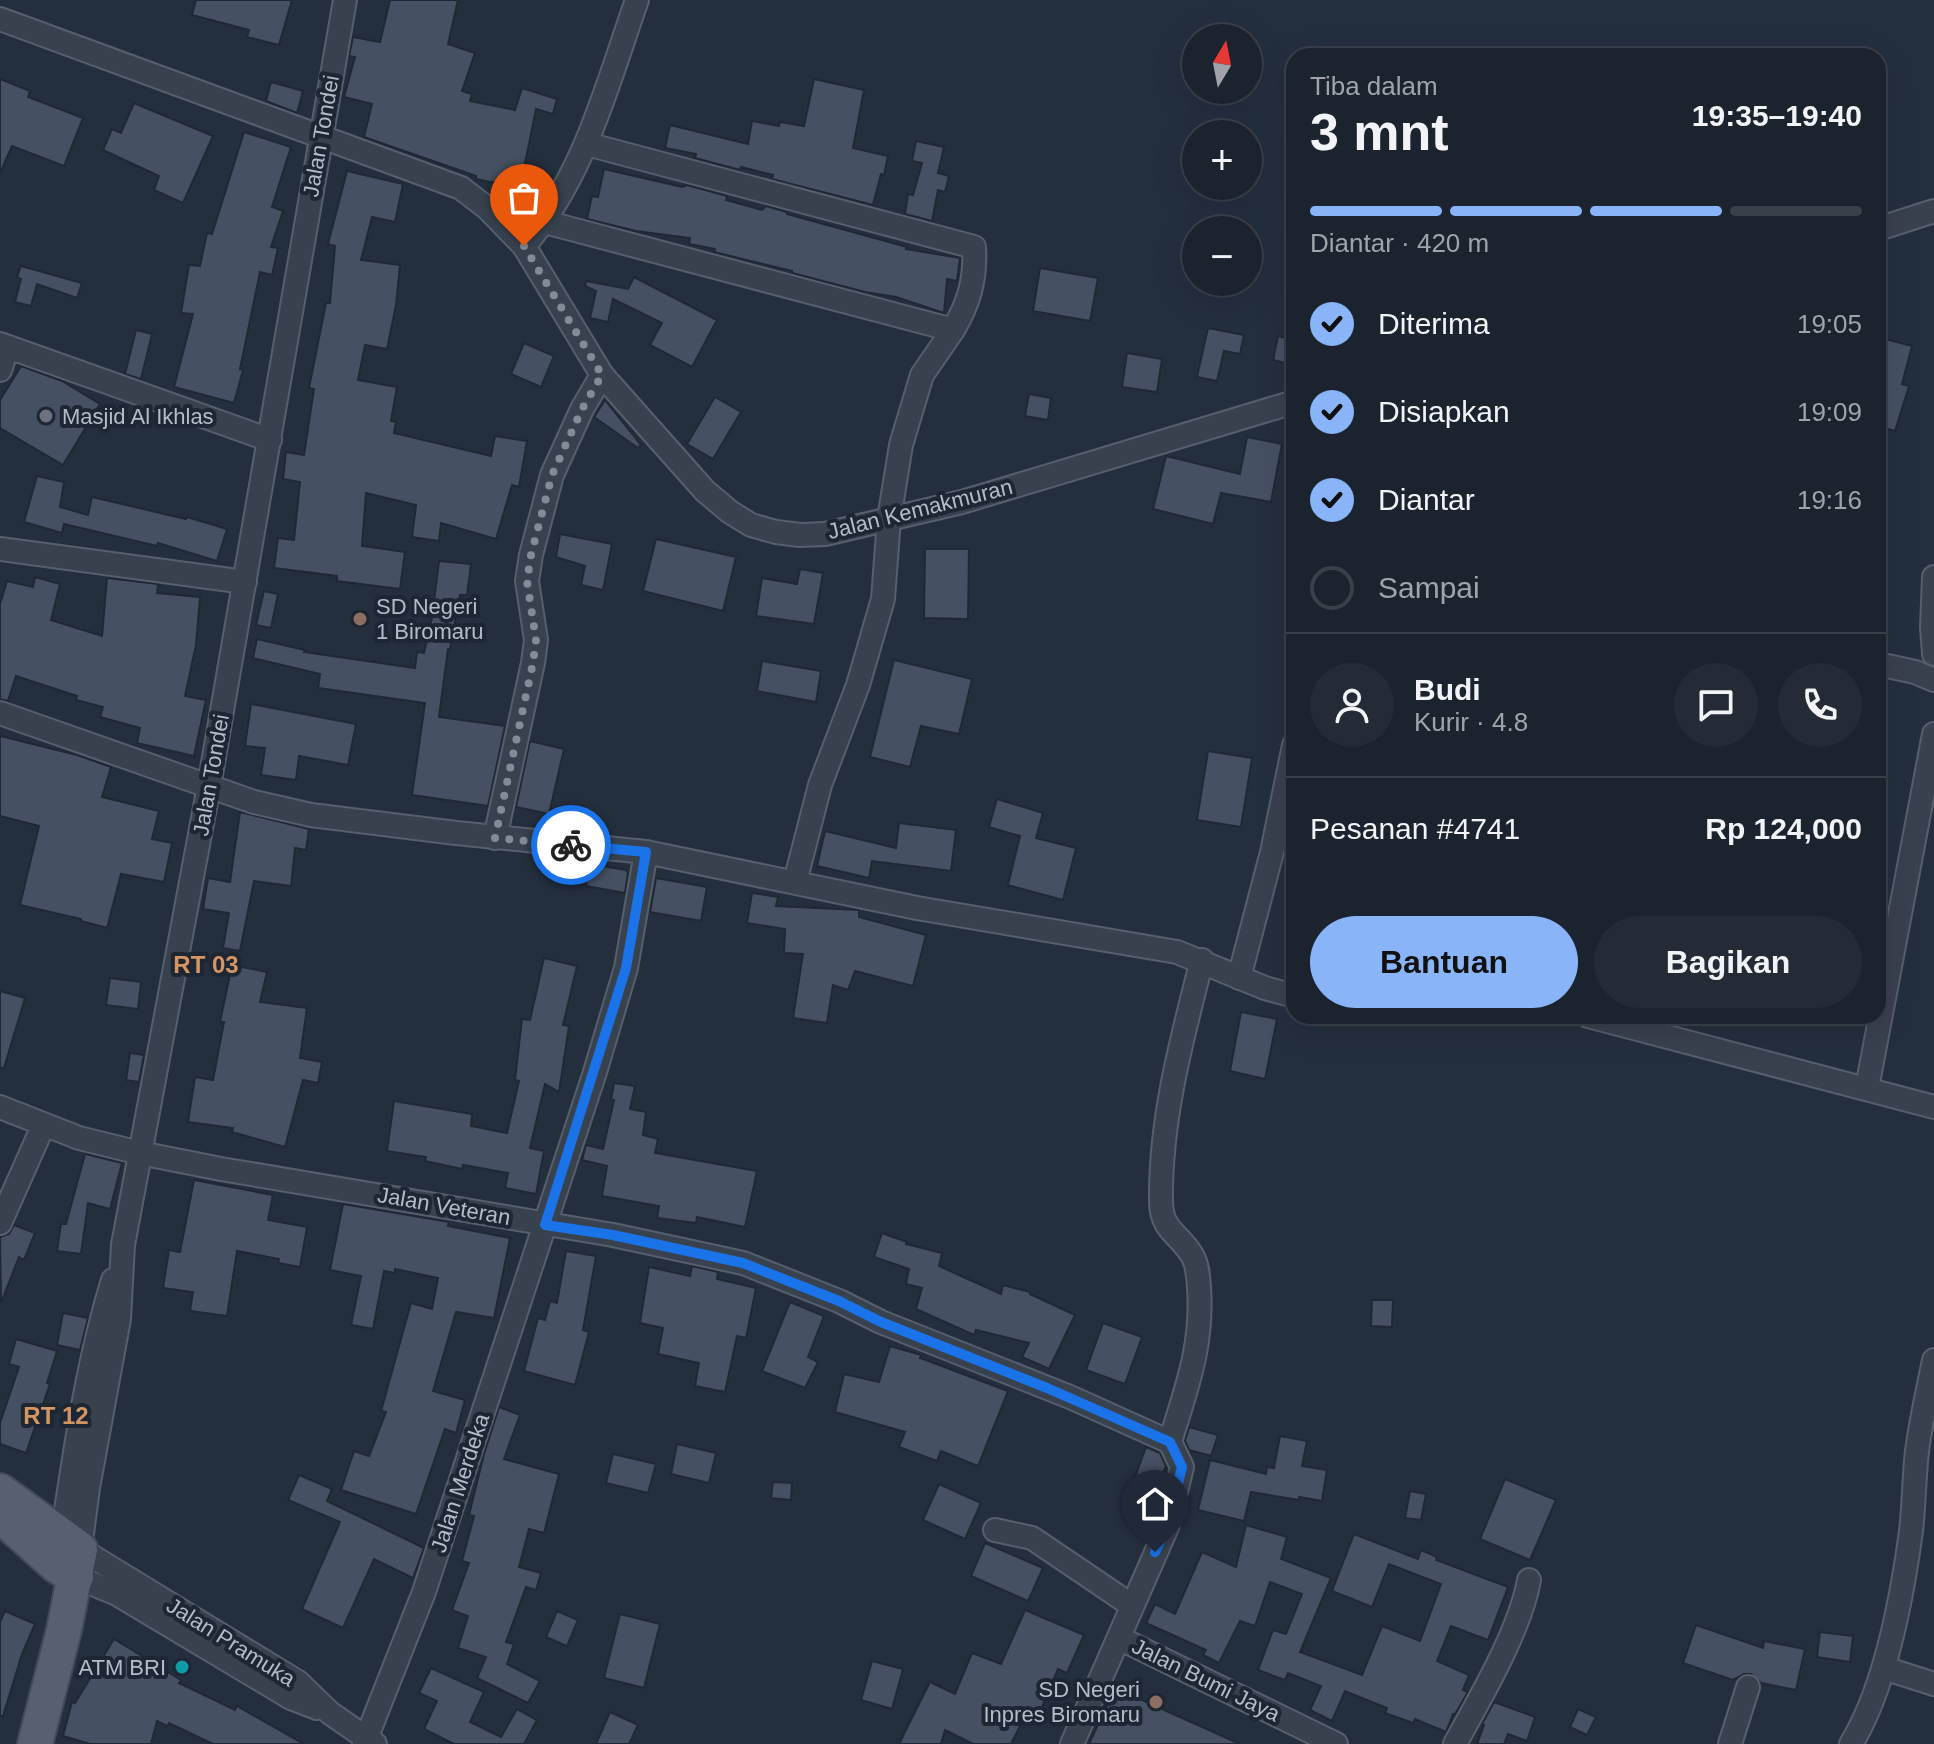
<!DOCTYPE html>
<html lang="id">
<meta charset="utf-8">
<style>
:root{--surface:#1b232e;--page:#242b36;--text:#f1f3f6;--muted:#a0a4aa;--line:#39404a;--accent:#8ab4f8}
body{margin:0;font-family:Helvetica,sans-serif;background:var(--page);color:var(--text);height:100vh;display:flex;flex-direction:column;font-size:30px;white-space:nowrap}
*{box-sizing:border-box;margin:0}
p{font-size:26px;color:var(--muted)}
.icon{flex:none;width:44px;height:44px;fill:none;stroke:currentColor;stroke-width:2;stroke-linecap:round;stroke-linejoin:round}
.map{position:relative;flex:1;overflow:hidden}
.drawer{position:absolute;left:1286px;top:48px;width:600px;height:976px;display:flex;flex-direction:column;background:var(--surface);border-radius:24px;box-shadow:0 8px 32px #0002,0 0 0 2px var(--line)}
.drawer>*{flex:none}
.needle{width:52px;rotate:10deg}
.tools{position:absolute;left:1182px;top:24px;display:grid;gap:16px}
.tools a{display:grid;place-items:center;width:80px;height:80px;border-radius:50%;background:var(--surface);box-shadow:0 8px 32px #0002,0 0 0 2px var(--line);font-size:40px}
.pin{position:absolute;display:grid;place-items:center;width:68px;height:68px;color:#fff;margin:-82px -34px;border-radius:50% 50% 50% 0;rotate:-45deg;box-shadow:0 0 8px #0007}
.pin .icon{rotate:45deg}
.courier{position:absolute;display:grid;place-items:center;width:80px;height:80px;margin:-40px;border:6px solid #1a73e8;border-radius:50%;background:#fff;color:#222;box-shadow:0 2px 10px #0007}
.overview em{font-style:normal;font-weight:800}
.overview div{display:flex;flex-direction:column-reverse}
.overview{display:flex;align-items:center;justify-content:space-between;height:136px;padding:0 24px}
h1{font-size:52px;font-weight:800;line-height:60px}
.bar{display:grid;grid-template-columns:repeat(4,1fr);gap:12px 8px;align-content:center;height:96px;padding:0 24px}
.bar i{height:10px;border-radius:6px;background:var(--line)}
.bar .current{background:var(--accent)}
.bar p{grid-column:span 4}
.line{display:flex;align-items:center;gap:20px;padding:0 24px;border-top:2px solid var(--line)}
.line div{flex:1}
.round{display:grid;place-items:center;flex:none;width:84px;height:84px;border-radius:42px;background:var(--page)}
ol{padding:0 24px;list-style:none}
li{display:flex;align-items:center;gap:24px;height:88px}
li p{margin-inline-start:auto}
li .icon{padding:8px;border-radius:50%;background:var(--accent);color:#111;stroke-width:4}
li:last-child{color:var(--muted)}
li i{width:44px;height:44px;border:4px solid var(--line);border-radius:50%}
.action{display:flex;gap:16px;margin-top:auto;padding:16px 24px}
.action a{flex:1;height:92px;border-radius:48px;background:var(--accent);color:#111;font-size:32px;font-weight:800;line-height:92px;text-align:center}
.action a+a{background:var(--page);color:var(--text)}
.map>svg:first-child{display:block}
</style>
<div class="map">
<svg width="1934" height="1744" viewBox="0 0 1934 1744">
<rect width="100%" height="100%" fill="#242f3e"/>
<g fill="#455162" stroke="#1f2835" stroke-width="2">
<polygon points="196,0 292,0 279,45 247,37 249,30 192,15"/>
<polygon points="390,0 458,0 448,44 475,53 462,91 472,94 470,101 515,110 522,88 557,99 553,114 536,109 520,188 476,179 476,176 364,137 372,104 344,97 355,57 349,56 353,37 380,42"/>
<polygon points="0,79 30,91 28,97 83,118 64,166 12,146 0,173"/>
<polygon points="814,79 864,90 853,148 888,156 884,175 881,174 873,205 772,179 773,175 741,167 740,170 695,158 696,154 665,148 670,125 748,144 752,121 779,126 780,122 804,126"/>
<polygon points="271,82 303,91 297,113 266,101"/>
<polygon points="134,103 213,136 183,203 154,190 159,176 103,150 112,129 121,133"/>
<polygon points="244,132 291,147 272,207 283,211 271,247 278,248 272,275 260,272 240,369 243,370 234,403 174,387 193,314 181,313 189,265 200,266 207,233 212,234"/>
<polygon points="916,141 944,147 938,173 949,176 945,192 938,190 932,221 905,214 908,194 913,195 922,163 912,161"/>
<polygon points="604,169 682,187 687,185 727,196 726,200 762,210 766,206 787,212 787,214 907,247 906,249 960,258 957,281 947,279 944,313 896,297 865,292 792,273 792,271 714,252 715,249 689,244 690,238 636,231 587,219 592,196 598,197"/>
<polygon points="347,171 403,184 395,222 372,217 361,260 400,265 396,305 387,349 365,345 358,380 397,387 391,421 396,422 394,433 491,456 495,436 527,441 519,487 512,485 496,539 441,523 439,541 412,537 416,505 366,493 362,546 405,552 400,589 337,581 337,576 274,568 278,538 294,540 300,482 283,479 286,452 304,455 314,389 309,388 326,303 330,303 335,246 328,244"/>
<polygon points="21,266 82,283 77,298 37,284 31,306 15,302 21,279 17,277"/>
<polygon points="1040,268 1098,278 1090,321 1033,311"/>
<polygon points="634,277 717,320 692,367 650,345 662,323 613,299 608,322 590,318 596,291 585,286 586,281 628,289"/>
<polygon points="1208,328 1244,335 1240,354 1224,351 1217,381 1197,377"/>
<polygon points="136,330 152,334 141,379 125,374"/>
<polygon points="1278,336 1294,340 1294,365 1273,360"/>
<polygon points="1878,337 1912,346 1902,384 1909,386 1895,431 1878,426"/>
<polygon points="524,343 554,356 541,387 511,374"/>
<polygon points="1127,353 1162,359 1157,392 1122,387"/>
<polygon points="21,366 62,381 100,404 63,465 0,428 0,400"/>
<polygon points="1029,394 1051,398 1048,420 1025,416"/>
<polygon points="715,397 741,412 713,459 687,444"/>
<polygon points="605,400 641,445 638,448 594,417"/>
<polygon points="1247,437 1282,444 1271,502 1221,493 1213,524 1153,509 1166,456 1240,474"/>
<polygon points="37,476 64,482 60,507 88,515 92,497 186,519 187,517 227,529 217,561 158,543 157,546 64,524 62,533 24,522"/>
<polygon points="560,534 612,544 603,590 581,585 585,566 556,557"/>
<polygon points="656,539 736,557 723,611 643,591"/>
<polygon points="925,549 969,549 968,619 924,618"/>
<polygon points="439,561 471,564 467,595 460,595 450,649 448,649 439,717 505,726 488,806 412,795 425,703 318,688 320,674 253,658 257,639 305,650 304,652 415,668 417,652 424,653 432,617"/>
<polygon points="800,569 823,573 814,624 756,616 762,578 797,584"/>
<polygon points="35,577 60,584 51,620 102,636 107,578 158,584 157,593 200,597 196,645 185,696 206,700 194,756 137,743 140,728 100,717 103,707 76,700 77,696 16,676 8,701 0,699 0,604 7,581 33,587"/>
<polygon points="264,591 278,594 271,628 256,625"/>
<polygon points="894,660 972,679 959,734 921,726 910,767 870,757"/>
<polygon points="762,661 821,671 816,702 757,691"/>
<polygon points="251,704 356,724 348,765 299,756 296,780 261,775 265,748 245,746"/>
<polygon points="0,736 77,755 111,767 102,797 159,811 152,839 172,843 164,882 121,874 107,928 81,921 81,919 20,905 39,826 0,816"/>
<polygon points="530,741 564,749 549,814 516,807"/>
<polygon points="1208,751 1252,758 1241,827 1197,820"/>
<polygon points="997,799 1043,813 1036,838 1076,848 1063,900 1008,885 1020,836 989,827"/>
<polygon points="240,812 309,829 306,850 295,848 291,886 254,881 240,951 223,948 229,913 203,909 208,878 230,882"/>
<polygon points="899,823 956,830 951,871 872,861 869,878 817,866 825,831 896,848"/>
<polygon points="590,864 626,870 628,873 625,893 586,886"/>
<polygon points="656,878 707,887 701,921 650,912"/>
<polygon points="752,893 778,897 776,906 859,910 859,917 926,935 913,986 855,971 848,990 833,985 827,1023 793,1018 803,954 784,953 785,929 747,923"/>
<polygon points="544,958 577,966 563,1025 569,1026 559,1092 545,1084 530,1148 544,1151 536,1194 505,1188 508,1173 463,1165 462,1169 425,1161 426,1157 387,1151 394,1101 472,1114 471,1126 507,1133 519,1081 515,1080 522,1019 530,1020"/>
<polygon points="232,965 267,972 260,1002 307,1008 300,1058 322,1062 318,1083 303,1080 285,1147 232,1132 233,1128 188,1122 195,1077 213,1080 224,1022 220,1022"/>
<polygon points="110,978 141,982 138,1009 106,1005"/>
<polygon points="0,991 25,998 4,1068 0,1068"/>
<polygon points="1241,1012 1277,1019 1265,1079 1230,1071"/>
<polygon points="130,1053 144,1055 139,1082 126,1080"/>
<polygon points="614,1083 635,1086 630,1109 646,1112 643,1135 658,1139 655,1153 757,1171 745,1227 697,1217 696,1223 657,1218 659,1206 602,1196 607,1166 582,1160 586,1145 603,1149 614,1100 611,1100"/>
<polygon points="85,1154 122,1163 110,1209 88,1203 81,1254 57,1251 61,1224 66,1224"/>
<polygon points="194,1180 273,1195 268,1220 307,1227 300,1267 278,1263 279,1259 237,1251 227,1316 190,1311 193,1292 163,1288 169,1250 180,1252"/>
<polygon points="343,1204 449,1222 448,1226 510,1238 494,1318 456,1312 433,1391 465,1400 456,1433 445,1429 416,1514 341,1490 354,1451 369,1456 386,1412 381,1411 411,1303 432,1309 438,1278 395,1269 395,1273 384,1271 373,1329 351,1325 361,1276 330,1270"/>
<polygon points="14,1225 35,1233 24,1260 19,1257 1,1303 0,1237 9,1234"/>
<polygon points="882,1233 907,1242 906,1244 942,1253 939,1266 1001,1294 1003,1285 1030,1292 1030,1294 1075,1315 1049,1369 1022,1357 1029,1343 976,1330 974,1335 916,1309 922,1288 906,1284 909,1269 874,1257"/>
<polygon points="566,1251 596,1256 583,1330 589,1332 575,1385 524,1371 538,1318 545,1320 550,1301 557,1303"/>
<polygon points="692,1266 718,1272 717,1279 756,1288 746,1338 737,1336 725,1392 695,1386 699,1363 658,1354 663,1328 640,1323 649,1267 690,1276"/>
<polygon points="1372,1300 1393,1300 1392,1327 1371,1326"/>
<polygon points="790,1302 824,1316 808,1357 818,1362 805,1388 762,1371"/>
<polygon points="63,1313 88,1318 80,1350 57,1345"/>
<polygon points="1103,1323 1142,1337 1125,1384 1086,1370"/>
<polygon points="16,1339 57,1351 47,1383 50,1384 26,1453 0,1444 0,1423 19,1367 9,1364"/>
<polygon points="890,1346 921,1355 920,1358 1008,1391 978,1466 941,1451 937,1461 899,1447 905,1432 835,1412 844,1374 879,1382"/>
<polygon points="499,1407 520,1415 504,1459 559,1474 544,1533 529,1529 519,1567 541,1573 536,1590 526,1587 506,1642 514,1644 507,1664 540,1681 528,1703 477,1678 486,1657 458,1648 468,1616 452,1610 469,1563 462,1561 474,1516 469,1515 484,1454"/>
<polygon points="1189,1427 1218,1435 1211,1456 1189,1450 1185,1441"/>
<polygon points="1280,1436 1307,1441 1302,1466 1327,1470 1322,1501 1299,1497 1299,1500 1251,1492 1244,1521 1198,1510 1210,1460 1266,1474 1267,1467 1274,1468"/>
<polygon points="677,1444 716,1453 709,1483 671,1474"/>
<polygon points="1146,1447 1160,1453 1166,1466 1153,1500 1130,1491"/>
<polygon points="613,1454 656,1464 648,1493 606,1483"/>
<polygon points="299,1475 332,1489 327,1501 424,1548 413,1578 374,1559 343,1628 302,1609 340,1522 288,1500"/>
<polygon points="1505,1479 1556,1500 1530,1560 1480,1539"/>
<polygon points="773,1482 792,1483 791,1500 771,1498"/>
<polygon points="939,1484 981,1503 965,1539 923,1520"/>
<polygon points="1410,1491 1426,1494 1421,1520 1405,1518"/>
<polygon points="1246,1525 1287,1537 1281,1559 1331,1578 1300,1652 1362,1675 1382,1626 1420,1641 1441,1584 1389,1564 1372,1607 1332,1591 1354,1534 1418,1559 1421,1550 1437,1557 1436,1560 1508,1587 1488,1640 1451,1626 1437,1661 1469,1675 1463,1690 1468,1692 1455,1714 1453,1714 1446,1732 1415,1719 1413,1723 1385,1713 1387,1708 1345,1691 1332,1721 1310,1710 1321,1686 1288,1673 1285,1680 1258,1670 1273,1630 1286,1634 1302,1594 1270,1582 1255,1626 1240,1621 1219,1663 1203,1655 1206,1650 1146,1623 1155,1604 1175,1614 1202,1552 1236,1567"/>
<polygon points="985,1543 1043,1568 1028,1601 971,1576"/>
<polygon points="1025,1610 1084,1635 1067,1673 1058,1669 1040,1712 1029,1708 1011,1744 973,1744 945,1730 941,1744 899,1744 930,1682 955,1694 972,1653 1001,1664"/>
<polygon points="5,1611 35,1624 22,1654 3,1716 0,1716 0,1622"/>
<polygon points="557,1611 578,1620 567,1646 546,1637"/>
<polygon points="620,1614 660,1624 644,1688 604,1678"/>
<polygon points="1696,1625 1763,1648 1764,1641 1805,1649 1796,1690 1761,1683 1751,1674 1744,1674 1733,1680 1683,1663"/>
<polygon points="1820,1632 1853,1636 1850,1662 1817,1657"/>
<polygon points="114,1639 181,1680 179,1683 235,1710 237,1706 304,1744 213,1744 169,1723 167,1726 157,1721 151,1744 90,1744 63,1736 72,1702 75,1703"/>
<polygon points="872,1661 903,1669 892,1709 861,1700"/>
<polygon points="431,1668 484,1692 470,1722 501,1737 517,1709 537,1720 524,1744 454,1744 424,1729 437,1701 419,1693"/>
<polygon points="1115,1688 1240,1744 1089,1744"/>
<polygon points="1494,1702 1535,1717 1527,1741 1508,1734 1504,1744 1477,1744 1484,1725 1482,1724"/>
<polygon points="1578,1709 1596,1717 1587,1735 1570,1727"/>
<polygon points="610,1712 638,1725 629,1744 596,1744"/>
</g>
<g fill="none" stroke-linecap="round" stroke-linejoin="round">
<g stroke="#565f6c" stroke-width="26">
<g id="street">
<polyline points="345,0 209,786 123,1245 119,1319 88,1488 80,1549 298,1682 330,1713 375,1744"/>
<polyline points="0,19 461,188 487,208 524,246 602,375 705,491 730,512 751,525 776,532 800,535 825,534 962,502 1294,402"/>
<path d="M587,144L974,247C976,279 969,303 953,330"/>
<polyline points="545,222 953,330 922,375 901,445 889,519 883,599 858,685 820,785 795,882"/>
<polyline points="1878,229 1934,211"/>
<path d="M524,246C584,177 607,85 637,0"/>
<polyline points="0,344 270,440"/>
<polyline points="0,370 8,347"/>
<polyline points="0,549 245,582"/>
<polyline points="1934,577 1932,627 1934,654"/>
<polyline points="1878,664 1915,672 1934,680"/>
<polyline points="0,713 254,802 311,815 456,833 646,852 917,908 1177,952 1265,988 1294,996"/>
<polyline points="495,838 533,663 536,640 527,581 531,555 552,475 582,409 602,375"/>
<polyline points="1239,978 1272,852 1294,745"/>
<polyline points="1588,1016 1934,1107"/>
<polyline points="1867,1088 1934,734"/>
<polyline points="0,1107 79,1138 140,1153 221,1169 613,1235 743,1263 839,1301 881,1322 1070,1397 1170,1442 1182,1467 1168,1525 1072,1744"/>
<polyline points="0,1223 43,1126"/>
<path d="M1170,1442C1187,1386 1203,1346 1199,1287C1198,1277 1198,1266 1193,1257C1181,1234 1161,1232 1161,1201C1160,1119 1182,1038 1202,960"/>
<polyline points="995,1530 1032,1538 1131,1605"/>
<path d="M62,1537C75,1451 87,1364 113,1280"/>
<polyline points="76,1577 117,1594 291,1698 317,1708"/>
<polyline points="1119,1638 1336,1744"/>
<polyline points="1884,1668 1934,1684"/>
<polyline points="364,1744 424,1592 595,1072 626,968 646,852"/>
<path d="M1455,1744C1480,1698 1520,1631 1529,1580"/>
<polyline points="1730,1744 1748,1687"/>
<path d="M1851,1744C1886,1687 1902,1598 1911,1531C1914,1505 1914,1478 1917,1451C1921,1420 1928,1390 1934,1360"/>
</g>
</g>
<g stroke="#414a57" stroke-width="38">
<g id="primary">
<polyline points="0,1491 80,1549 64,1630 35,1744"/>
<polyline points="2,1517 57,1566 76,1577"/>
</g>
</g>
<use href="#street" stroke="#38414e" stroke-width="22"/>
<use href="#primary" stroke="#56606e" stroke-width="34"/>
</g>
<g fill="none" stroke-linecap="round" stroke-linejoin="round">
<polyline stroke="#828b98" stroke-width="8" stroke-dasharray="0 14.4" points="524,246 602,375 582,409 552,475 531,555 527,581 536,640 533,663 495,838 571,845"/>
<polyline stroke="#1a73e8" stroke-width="10" points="571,845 646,852 626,968 545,1225 613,1235 743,1263 839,1301 881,1322 1047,1388 1170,1442 1182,1467 1168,1525 1155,1552"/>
</g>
<circle fill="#6b7280" stroke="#1d2633" stroke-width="3" cx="46" cy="416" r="8"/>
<g fill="#8d6e63" stroke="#1d2633" stroke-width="3">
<circle cx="360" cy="619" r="8"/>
<circle cx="1156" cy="1702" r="8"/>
</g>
<circle fill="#0f9aa8" stroke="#1d2633" stroke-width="3" cx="182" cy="1667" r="8"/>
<g text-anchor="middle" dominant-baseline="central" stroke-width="8" stroke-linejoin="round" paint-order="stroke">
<g font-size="22" fill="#b4bcc9" stroke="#1d2633">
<text transform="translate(321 136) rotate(-80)">Jalan Tondei</text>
<text transform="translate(920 509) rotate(-14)">Jalan Kemakmuran</text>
<text transform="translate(211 775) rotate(-80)">Jalan Tondei</text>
<text transform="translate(444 1206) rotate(10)">Jalan Veteran</text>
<text transform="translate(460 1483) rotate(-72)">Jalan Merdeka</text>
<text transform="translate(231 1642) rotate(32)">Jalan Pramuka</text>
<text transform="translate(1206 1680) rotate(26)">Jalan Bumi Jaya</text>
</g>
<g font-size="22" fill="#b4bcc9" stroke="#1d2633" text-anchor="start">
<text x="62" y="416">Masjid Al Ikhlas</text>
<text x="376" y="606">SD Negeri<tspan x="376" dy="25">1 Biromaru</tspan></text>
<text x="166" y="1667" text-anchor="end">ATM BRI</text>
<text x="1140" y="1689" text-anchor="end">SD Negeri<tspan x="1140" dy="25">Inpres Biromaru</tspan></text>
</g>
<g font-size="24" font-weight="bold" fill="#d59563" stroke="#1d2633">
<text x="206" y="964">RT 03</text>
<text x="56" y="1415">RT 12</text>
</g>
</g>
</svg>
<div class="tools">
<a><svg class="needle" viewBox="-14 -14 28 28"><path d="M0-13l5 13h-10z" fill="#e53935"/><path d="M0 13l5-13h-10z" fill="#a0a4aa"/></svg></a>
<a>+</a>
<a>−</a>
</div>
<div class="pin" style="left:524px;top:246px;background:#ea580c"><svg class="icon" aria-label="bag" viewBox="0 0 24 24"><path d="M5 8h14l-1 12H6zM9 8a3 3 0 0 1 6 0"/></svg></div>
<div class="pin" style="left:1155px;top:1552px;background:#1f2937"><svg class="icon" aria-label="home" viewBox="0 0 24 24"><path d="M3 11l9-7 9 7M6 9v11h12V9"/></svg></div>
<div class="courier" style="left:571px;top:845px"><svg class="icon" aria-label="bike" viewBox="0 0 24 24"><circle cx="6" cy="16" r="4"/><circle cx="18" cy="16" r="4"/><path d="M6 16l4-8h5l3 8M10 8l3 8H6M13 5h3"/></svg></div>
<section class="drawer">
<div class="overview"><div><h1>3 mnt</h1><p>Tiba dalam</p></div><em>19:35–19:40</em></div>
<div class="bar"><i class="current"></i><i class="current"></i><i class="current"></i><i></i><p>Diantar · 420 m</p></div>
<ol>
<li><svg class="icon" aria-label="check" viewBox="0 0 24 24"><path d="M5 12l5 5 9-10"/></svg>Diterima<p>19:05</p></li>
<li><svg class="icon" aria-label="check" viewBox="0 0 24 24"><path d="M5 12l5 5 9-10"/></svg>Disiapkan<p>19:09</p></li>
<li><svg class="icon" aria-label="check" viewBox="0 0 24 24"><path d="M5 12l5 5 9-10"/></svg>Diantar<p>19:16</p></li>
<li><i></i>Sampai</li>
</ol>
<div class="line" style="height:144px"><a class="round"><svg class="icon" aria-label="person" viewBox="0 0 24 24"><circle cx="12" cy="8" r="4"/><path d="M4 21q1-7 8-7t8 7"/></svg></a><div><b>Budi</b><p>Kurir · 4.8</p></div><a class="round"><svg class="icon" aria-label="chat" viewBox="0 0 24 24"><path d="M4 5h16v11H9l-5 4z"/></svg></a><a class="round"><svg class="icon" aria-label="phone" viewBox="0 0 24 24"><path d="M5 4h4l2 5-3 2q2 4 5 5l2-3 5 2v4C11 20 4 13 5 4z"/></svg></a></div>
<div class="line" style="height:104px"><div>Pesanan #4741</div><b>Rp 124,000</b></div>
<div class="action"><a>Bantuan</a><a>Bagikan</a></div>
</section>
</div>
